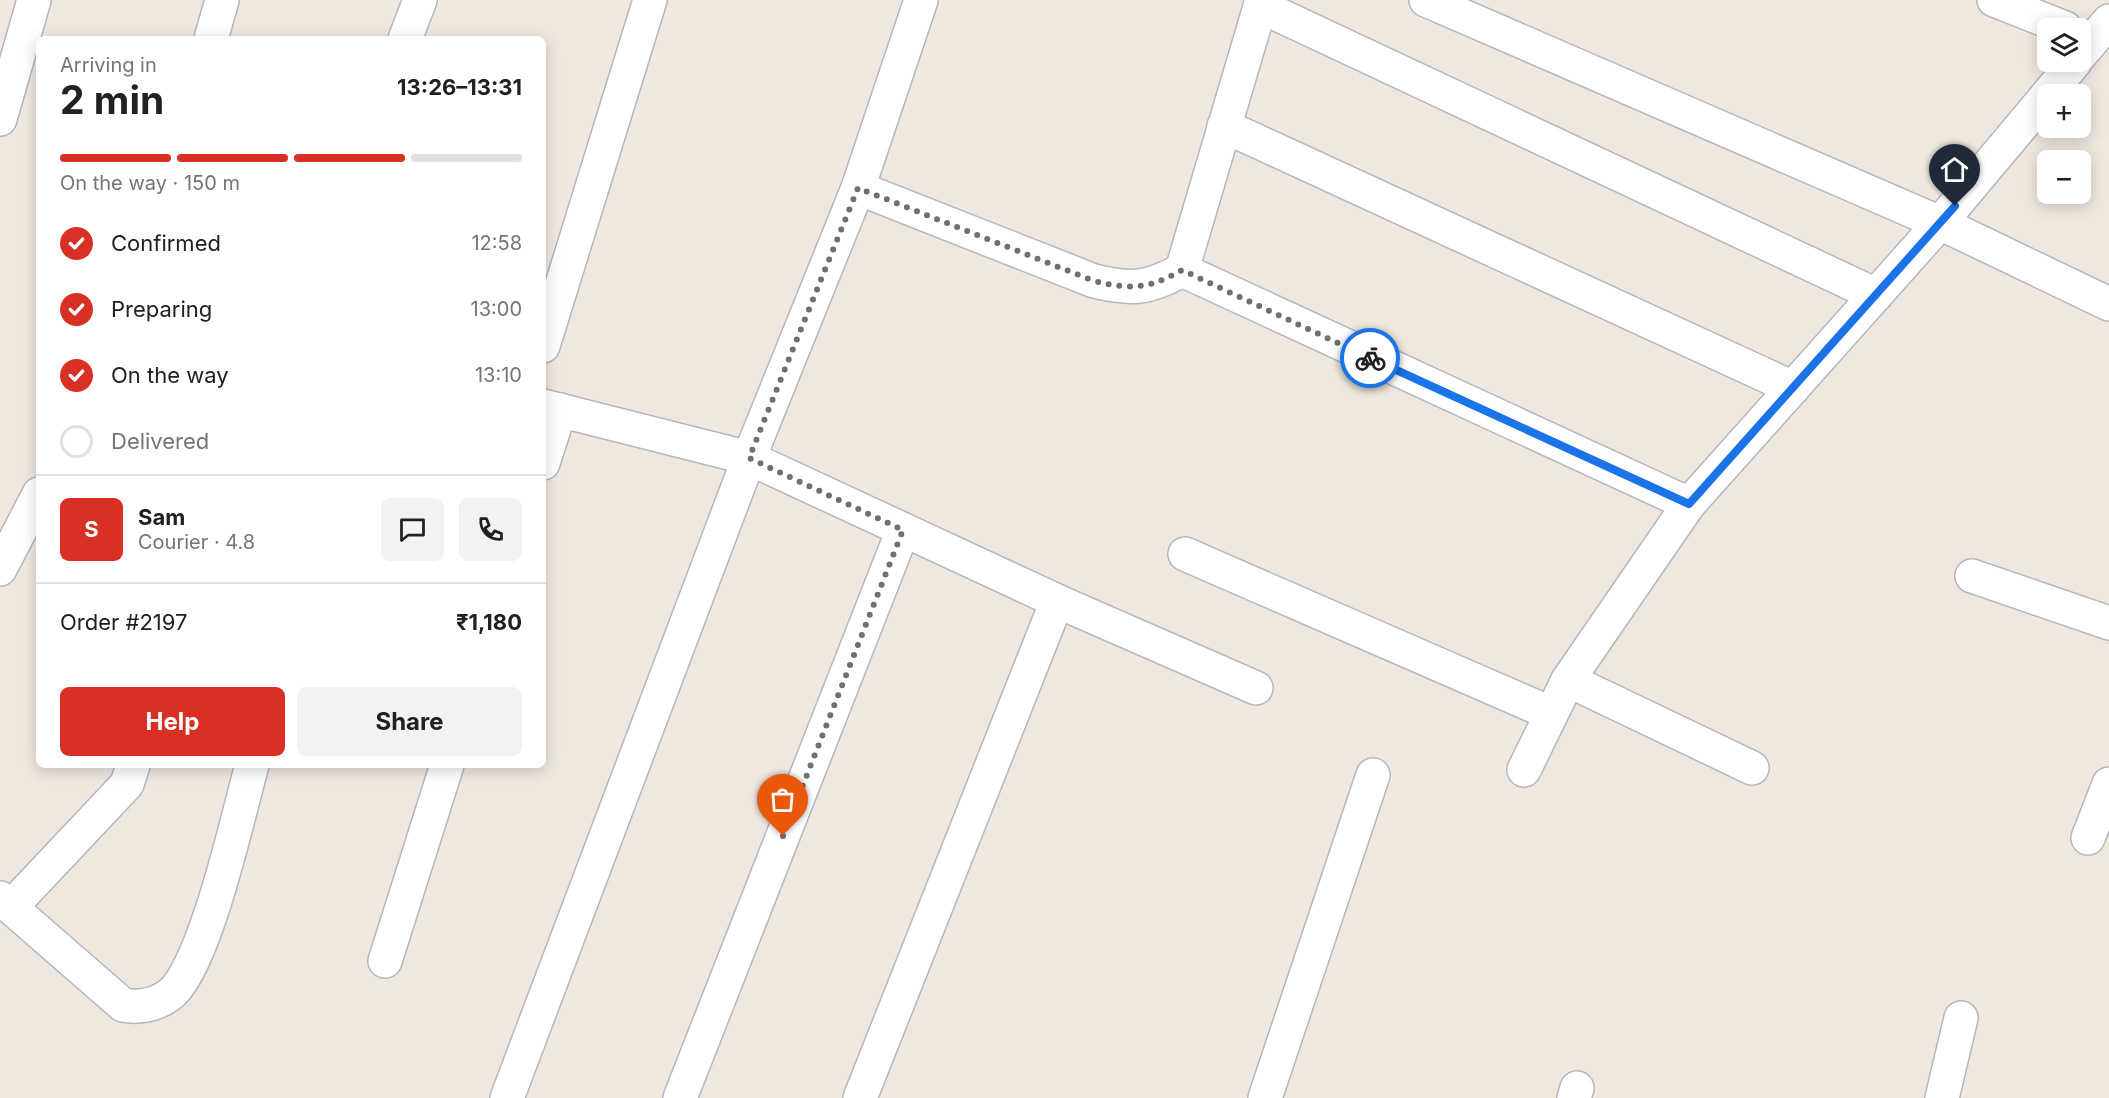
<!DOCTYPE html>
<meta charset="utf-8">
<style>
:root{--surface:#fff;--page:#f2f2f2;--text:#202124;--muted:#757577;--line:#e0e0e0;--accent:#d93025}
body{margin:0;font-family:Inter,sans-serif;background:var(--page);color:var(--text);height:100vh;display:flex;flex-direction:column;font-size:22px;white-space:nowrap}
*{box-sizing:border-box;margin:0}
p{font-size:20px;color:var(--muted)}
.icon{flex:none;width:33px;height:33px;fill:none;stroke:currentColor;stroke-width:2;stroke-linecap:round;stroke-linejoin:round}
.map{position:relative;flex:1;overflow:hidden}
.details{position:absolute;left:36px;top:36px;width:510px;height:732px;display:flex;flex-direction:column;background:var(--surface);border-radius:9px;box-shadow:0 3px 15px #0003}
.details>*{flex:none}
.fabs{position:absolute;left:2037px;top:18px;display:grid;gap:12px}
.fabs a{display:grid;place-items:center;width:54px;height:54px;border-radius:9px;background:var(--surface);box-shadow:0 3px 15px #0003;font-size:30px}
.pin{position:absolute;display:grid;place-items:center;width:51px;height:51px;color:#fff;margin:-62px -26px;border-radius:50% 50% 50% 0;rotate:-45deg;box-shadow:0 0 6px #0007}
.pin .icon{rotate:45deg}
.courier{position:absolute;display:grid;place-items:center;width:60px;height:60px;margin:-30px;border:4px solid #1a73e8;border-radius:50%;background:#fff;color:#222;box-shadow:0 2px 8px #0007}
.head em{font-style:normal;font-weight:700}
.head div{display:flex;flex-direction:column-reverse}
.head{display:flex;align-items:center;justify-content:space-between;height:102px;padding:0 24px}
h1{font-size:39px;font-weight:700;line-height:45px}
.bar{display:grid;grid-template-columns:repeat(4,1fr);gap:9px 6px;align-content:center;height:72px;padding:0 24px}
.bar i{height:8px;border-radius:4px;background:var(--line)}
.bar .current{background:var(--accent)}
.bar p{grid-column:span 4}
.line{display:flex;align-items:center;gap:15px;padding:0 24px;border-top:2px solid var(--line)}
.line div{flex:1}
.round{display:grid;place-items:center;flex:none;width:63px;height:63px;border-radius:9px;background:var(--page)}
ol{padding:0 24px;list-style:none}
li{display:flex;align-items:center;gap:18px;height:66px}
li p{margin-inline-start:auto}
li .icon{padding:6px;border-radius:50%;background:var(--accent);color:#fff;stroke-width:4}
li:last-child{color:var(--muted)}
li i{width:33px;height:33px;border:3px solid var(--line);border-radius:50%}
.primary-button{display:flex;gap:12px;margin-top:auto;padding:12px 24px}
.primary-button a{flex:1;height:69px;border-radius:9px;background:var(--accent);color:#fff;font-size:24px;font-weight:700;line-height:69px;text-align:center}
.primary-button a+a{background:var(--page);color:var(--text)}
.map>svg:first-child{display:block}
</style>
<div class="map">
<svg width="2109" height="1098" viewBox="0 0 2109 1098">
<rect width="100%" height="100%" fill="#f0e8df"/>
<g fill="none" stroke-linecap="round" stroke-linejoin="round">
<g stroke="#b3b7c2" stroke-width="36">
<g id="minor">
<polyline points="1262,0 1182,270 1689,504"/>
<polyline points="1426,0 1940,223 2109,304"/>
<polyline points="1994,0 2065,28"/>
<polyline points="1260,6 1876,295"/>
<polyline points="211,39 222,0"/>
<polyline points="405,39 420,0"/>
<polyline points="2080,55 2109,21"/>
<polyline points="0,119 34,0"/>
<polyline points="1224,126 1793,388"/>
<path d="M858,188L1094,281C1132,290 1148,289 1182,270"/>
<polyline points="543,346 650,0"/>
<polyline points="543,406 749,458 1057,601 1256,688"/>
<polyline points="543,463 560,410"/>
<polyline points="1185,554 1550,713"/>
<polyline points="0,569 39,494"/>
<polyline points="1972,576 2109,623"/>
<polyline points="1568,680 1752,768"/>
<polyline points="1524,770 1568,680 1689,504 1940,223 2075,62"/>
<polyline points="2088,838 2109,784"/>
<path d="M0,898L123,1005C138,1008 155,1005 168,996C204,973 239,811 252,765"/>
<polyline points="12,906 127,784 133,765"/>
<polyline points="385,961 447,765"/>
<polyline points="507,1098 749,458 858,188 921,0"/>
<polyline points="680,1098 903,530"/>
<polyline points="860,1098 1057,601"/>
<polyline points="1265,1098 1373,775"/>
<polyline points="1574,1098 1577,1088"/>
<polyline points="1942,1098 1961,1018"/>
</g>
</g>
<use href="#minor" stroke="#fff" stroke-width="33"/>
</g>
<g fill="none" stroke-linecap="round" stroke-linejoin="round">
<path stroke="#726f6c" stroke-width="6" stroke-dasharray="0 10.8" d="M783,836L903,530L749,458L858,188L1094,281C1132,290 1148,289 1182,270L1370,358"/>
<polyline stroke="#1a73e8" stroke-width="8" points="1370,358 1689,504 1955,206"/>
</g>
</svg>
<div class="fabs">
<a><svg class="icon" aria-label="layers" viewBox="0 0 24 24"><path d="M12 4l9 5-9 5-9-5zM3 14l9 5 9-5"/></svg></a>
<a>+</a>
<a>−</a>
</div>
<div class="pin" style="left:783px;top:836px;background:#ea580c"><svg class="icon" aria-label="bag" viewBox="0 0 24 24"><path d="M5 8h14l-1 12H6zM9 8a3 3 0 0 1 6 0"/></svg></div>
<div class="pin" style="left:1955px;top:206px;background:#1f2937"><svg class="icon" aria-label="home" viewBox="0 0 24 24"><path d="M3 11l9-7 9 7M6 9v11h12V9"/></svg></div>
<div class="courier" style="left:1370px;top:358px"><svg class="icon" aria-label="bike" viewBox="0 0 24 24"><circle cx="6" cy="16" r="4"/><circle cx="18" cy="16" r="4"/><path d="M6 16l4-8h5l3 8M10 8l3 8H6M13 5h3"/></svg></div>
<section class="details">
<div class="head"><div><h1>2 min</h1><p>Arriving in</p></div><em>13:26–13:31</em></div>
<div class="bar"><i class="current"></i><i class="current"></i><i class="current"></i><i></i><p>On the way · 150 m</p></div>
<ol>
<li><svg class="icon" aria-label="check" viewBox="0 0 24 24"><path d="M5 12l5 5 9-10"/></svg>Confirmed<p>12:58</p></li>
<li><svg class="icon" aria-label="check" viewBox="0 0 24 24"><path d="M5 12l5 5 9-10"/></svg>Preparing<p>13:00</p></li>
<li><svg class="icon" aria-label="check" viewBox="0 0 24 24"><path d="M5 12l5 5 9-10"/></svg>On the way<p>13:10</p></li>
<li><i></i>Delivered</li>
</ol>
<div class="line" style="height:108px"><b class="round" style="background:var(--accent);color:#fff">S</b><div><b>Sam</b><p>Courier · 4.8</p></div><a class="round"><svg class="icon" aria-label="chat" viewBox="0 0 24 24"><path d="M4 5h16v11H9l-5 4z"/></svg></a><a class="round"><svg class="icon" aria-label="phone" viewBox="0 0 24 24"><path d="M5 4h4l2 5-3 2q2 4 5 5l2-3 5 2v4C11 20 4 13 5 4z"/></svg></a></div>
<div class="line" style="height:78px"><div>Order #2197</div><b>₹1,180</b></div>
<div class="primary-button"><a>Help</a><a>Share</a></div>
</section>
</div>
